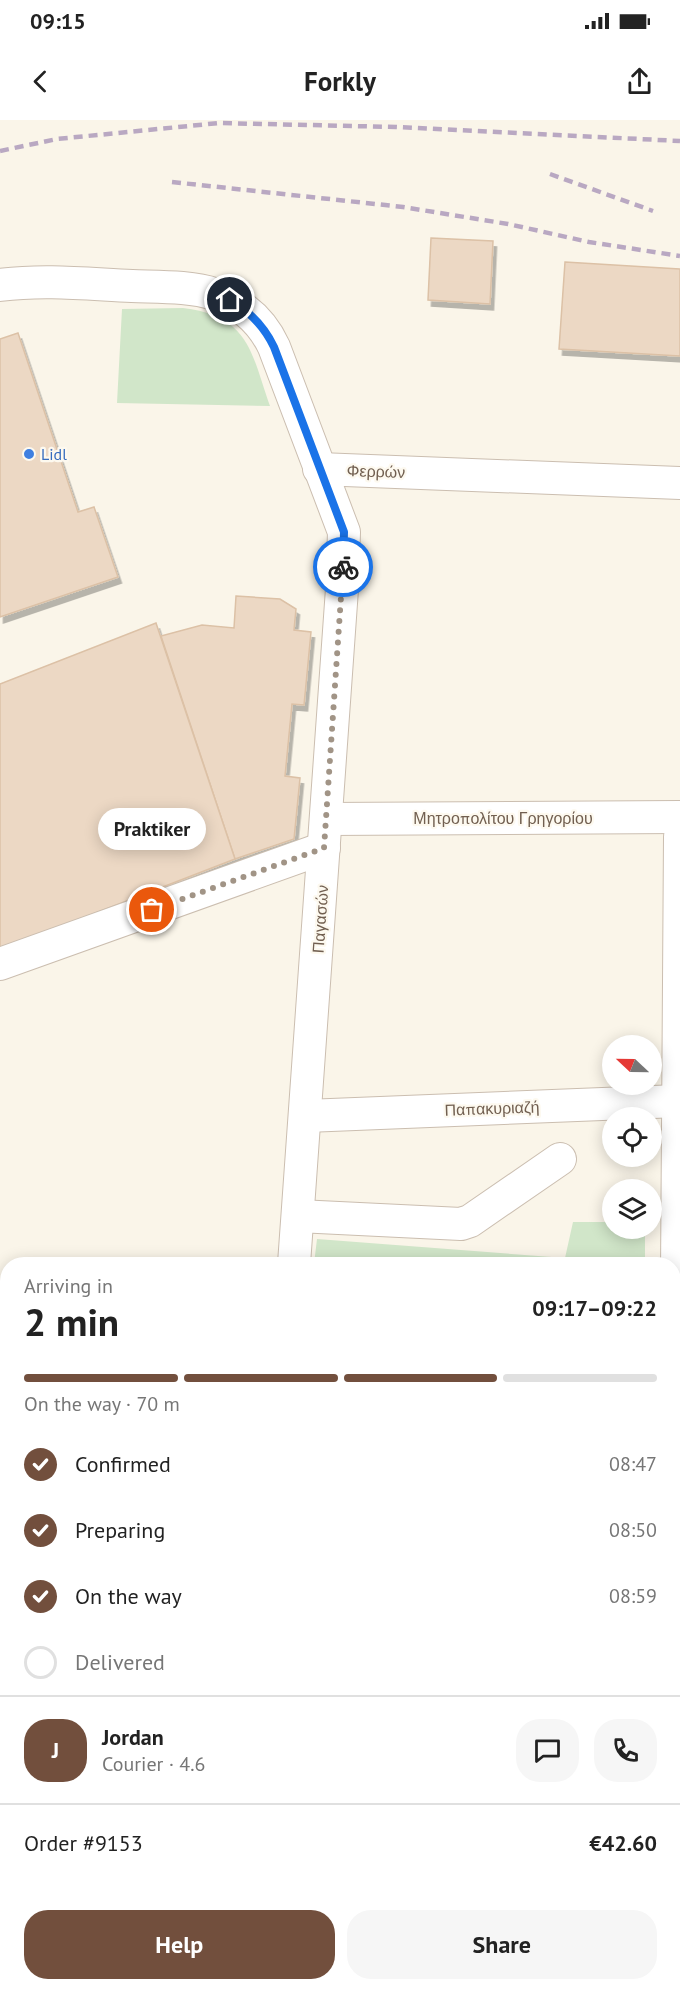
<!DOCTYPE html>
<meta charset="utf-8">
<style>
:root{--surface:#fff;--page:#f6f6f6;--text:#222;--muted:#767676;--line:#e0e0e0;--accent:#724f3d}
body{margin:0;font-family:"PT Sans",sans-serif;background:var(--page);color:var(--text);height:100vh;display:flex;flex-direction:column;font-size:22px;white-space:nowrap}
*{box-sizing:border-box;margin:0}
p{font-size:20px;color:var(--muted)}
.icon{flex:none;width:33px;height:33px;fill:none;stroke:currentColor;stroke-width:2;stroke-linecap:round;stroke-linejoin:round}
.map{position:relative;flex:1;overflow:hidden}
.details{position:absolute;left:0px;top:1137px;width:681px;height:734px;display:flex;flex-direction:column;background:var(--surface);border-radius:24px 24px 0 0;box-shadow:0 3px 15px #0003}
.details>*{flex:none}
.needle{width:39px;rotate:292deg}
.tools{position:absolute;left:602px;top:915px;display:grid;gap:12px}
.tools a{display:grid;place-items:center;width:60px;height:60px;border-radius:50%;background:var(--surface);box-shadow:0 3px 15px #0003;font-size:30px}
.pin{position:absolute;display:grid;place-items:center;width:51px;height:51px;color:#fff;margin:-26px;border:3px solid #fff;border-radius:50%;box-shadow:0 2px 6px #0007}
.courier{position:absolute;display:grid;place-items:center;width:60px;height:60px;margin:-30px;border:4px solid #1a73e8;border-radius:50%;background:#fff;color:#222;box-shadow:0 2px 8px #0007}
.bubble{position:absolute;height:42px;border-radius:21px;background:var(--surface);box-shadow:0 3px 15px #0003;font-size:20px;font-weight:600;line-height:42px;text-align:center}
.summary em{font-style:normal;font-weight:600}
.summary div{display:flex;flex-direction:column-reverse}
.summary{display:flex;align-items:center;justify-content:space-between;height:102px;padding:0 24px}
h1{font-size:39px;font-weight:600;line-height:45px}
.bar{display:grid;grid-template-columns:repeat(4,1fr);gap:9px 6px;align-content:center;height:72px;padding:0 24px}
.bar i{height:8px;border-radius:4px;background:var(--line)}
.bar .current{background:var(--accent)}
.bar p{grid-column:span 4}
.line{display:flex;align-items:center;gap:15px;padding:0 24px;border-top:2px solid var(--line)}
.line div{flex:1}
.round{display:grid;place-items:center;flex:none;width:63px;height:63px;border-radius:24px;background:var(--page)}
ol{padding:0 24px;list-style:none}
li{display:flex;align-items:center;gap:18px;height:66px}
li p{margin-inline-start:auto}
li .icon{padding:6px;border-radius:50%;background:var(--accent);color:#fff;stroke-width:4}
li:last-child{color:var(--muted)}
li i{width:33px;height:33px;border:3px solid var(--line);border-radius:50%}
.primary-button{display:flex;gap:12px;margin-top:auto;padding:12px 24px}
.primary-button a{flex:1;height:69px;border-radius:24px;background:var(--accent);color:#fff;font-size:24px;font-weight:600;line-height:69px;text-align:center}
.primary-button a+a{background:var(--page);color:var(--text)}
.status{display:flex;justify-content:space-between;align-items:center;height:42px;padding:0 30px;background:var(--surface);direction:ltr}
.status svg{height:16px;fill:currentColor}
header{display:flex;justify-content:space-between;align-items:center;height:78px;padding:0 24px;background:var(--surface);font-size:27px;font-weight:600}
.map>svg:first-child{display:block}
</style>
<div class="status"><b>09:15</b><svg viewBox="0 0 49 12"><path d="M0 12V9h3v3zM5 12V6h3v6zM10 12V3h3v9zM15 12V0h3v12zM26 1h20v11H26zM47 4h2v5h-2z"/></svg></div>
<header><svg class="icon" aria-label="back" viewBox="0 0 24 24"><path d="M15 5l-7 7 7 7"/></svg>Forkly<svg class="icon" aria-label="share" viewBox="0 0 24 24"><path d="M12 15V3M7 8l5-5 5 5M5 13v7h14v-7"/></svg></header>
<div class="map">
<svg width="680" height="1870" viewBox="0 0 680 1870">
<defs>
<filter id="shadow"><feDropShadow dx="3.5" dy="6" stdDeviation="0" flood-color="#0004"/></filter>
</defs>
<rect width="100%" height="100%" fill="#faf5e9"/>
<g fill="#d1e6c9">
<path d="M183,188C250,196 251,233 270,286L117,283L122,189Z"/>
<polygon points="573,1102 612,1102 612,1108 645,1109 645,1144 314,1144 317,1119 565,1138"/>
<polygon points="674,1241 680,1241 680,1859 674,1857"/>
</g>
<g fill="#bfd8e1" stroke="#a7c6d1" stroke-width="1.5">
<polygon points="0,1291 8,1303 7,1486 0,1474"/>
<polygon points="396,1863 584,1863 600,1870 407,1870"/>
</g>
<g fill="#ecd8c4" stroke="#dcc1a6" stroke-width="1.5" filter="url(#shadow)">
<polygon points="431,118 493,121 490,184 428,180"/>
<polygon points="565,142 680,149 680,236 559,229"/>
<polygon points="18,213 78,392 94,387 118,457 0,497 0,219"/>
<polygon points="236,476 280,479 296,489 294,510 311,512 304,585 292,584 285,656 300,658 294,719 235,739 161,516 202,505 234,508"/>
<polygon points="156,503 235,739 0,830 0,564"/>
<polygon points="674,1299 677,1538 674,1538"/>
<rect x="674" y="1538" width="6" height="112"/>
<polygon points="674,1650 680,1650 680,1675 674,1674"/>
<polygon points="680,1697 680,1718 674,1719 674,1698"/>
</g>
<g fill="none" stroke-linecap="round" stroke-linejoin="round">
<g stroke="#cbbeb0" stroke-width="34">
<g id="minor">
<path d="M0,165C44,159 88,164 132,166C156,167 192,166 214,174C241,183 262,201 274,227L344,412L342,469L294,1144"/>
<polyline points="319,349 680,363"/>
<polyline points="326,699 680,697"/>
<polyline points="680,717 677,1154 680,1176"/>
<polyline points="0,844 324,728"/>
<polyline points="306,996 678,981"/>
<polyline points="298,1096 461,1104 470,1101 560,1039"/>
<polyline points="0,1260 8,1271"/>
<polyline points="0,1515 8,1526"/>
<polyline points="342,1863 352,1870"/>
<polyline points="632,1863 649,1870"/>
<polyline points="11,1870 13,1863"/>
<polyline points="267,1870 271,1863"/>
</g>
</g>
<use href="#minor" stroke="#fff" stroke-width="32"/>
<g stroke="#b9a8c2" stroke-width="4.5" stroke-dasharray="9 6" stroke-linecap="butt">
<polyline points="0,31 57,19 219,3 396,7 680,21"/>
<polyline points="550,54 653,91"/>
<polyline points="172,62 403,87 508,104 589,122 680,136"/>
</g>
</g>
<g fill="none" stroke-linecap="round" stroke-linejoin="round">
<polyline stroke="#a19486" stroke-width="6" stroke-dasharray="0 10.8" points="152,790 324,728 343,447"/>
<path stroke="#1a73e8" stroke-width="8" d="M230,180C249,191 264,206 274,227L344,412L343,447"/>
</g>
<circle fill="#3f7fe0" stroke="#fdf9ef" stroke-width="2" cx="29" cy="334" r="6"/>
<g text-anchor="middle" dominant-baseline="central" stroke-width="4.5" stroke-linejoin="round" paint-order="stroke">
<g font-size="16" fill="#366cbe" stroke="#fdf9ef" text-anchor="start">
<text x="41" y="334">Lidl</text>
</g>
<g font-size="16" fill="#715f50" stroke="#fdf9ef">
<text transform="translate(376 351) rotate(2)">Φερρών</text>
<text x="503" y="698">Μητροπολίτου Γρηγορίου</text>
<text transform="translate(320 799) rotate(-86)">Παγασών</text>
<text transform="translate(492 988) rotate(-2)">Παπακυριαζή</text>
</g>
</g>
</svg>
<div class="tools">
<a><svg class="needle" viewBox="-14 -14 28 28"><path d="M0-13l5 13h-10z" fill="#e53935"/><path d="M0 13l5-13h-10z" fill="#767676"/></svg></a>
<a><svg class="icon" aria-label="locate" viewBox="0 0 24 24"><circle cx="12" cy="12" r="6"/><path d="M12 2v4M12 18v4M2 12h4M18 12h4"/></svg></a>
<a><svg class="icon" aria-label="layers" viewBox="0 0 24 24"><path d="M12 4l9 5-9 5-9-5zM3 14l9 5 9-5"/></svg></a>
</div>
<div class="pin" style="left:152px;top:790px;background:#ea580c"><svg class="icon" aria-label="bag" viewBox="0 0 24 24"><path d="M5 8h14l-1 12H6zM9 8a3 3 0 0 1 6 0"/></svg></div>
<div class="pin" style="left:230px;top:180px;background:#1f2937"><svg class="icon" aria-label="home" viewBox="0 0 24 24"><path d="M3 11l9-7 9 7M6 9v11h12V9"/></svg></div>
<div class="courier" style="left:343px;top:447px"><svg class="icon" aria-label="bike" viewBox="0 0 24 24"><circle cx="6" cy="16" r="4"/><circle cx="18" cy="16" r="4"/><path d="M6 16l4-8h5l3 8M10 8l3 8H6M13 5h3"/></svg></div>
<div class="bubble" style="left:98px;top:688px;width:108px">Praktiker</div>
<section class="details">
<div class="summary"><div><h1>2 min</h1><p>Arriving in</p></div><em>09:17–09:22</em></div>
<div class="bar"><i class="current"></i><i class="current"></i><i class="current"></i><i></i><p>On the way · 70 m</p></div>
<ol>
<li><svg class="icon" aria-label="check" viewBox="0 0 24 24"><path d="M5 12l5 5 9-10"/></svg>Confirmed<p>08:47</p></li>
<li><svg class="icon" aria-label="check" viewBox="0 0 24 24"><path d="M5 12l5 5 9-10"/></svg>Preparing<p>08:50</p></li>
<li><svg class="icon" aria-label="check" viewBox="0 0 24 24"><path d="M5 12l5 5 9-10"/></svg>On the way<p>08:59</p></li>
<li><i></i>Delivered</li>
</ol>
<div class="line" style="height:108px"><b class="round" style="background:var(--accent);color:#fff">J</b><div><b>Jordan</b><p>Courier · 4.6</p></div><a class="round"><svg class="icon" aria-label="chat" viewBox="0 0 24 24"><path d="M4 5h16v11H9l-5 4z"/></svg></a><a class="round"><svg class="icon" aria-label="phone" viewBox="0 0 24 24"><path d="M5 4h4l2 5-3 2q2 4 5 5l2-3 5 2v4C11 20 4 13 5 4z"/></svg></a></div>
<div class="line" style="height:78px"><div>Order #9153</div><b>€42.60</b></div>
<div class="primary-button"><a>Help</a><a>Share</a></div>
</section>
</div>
